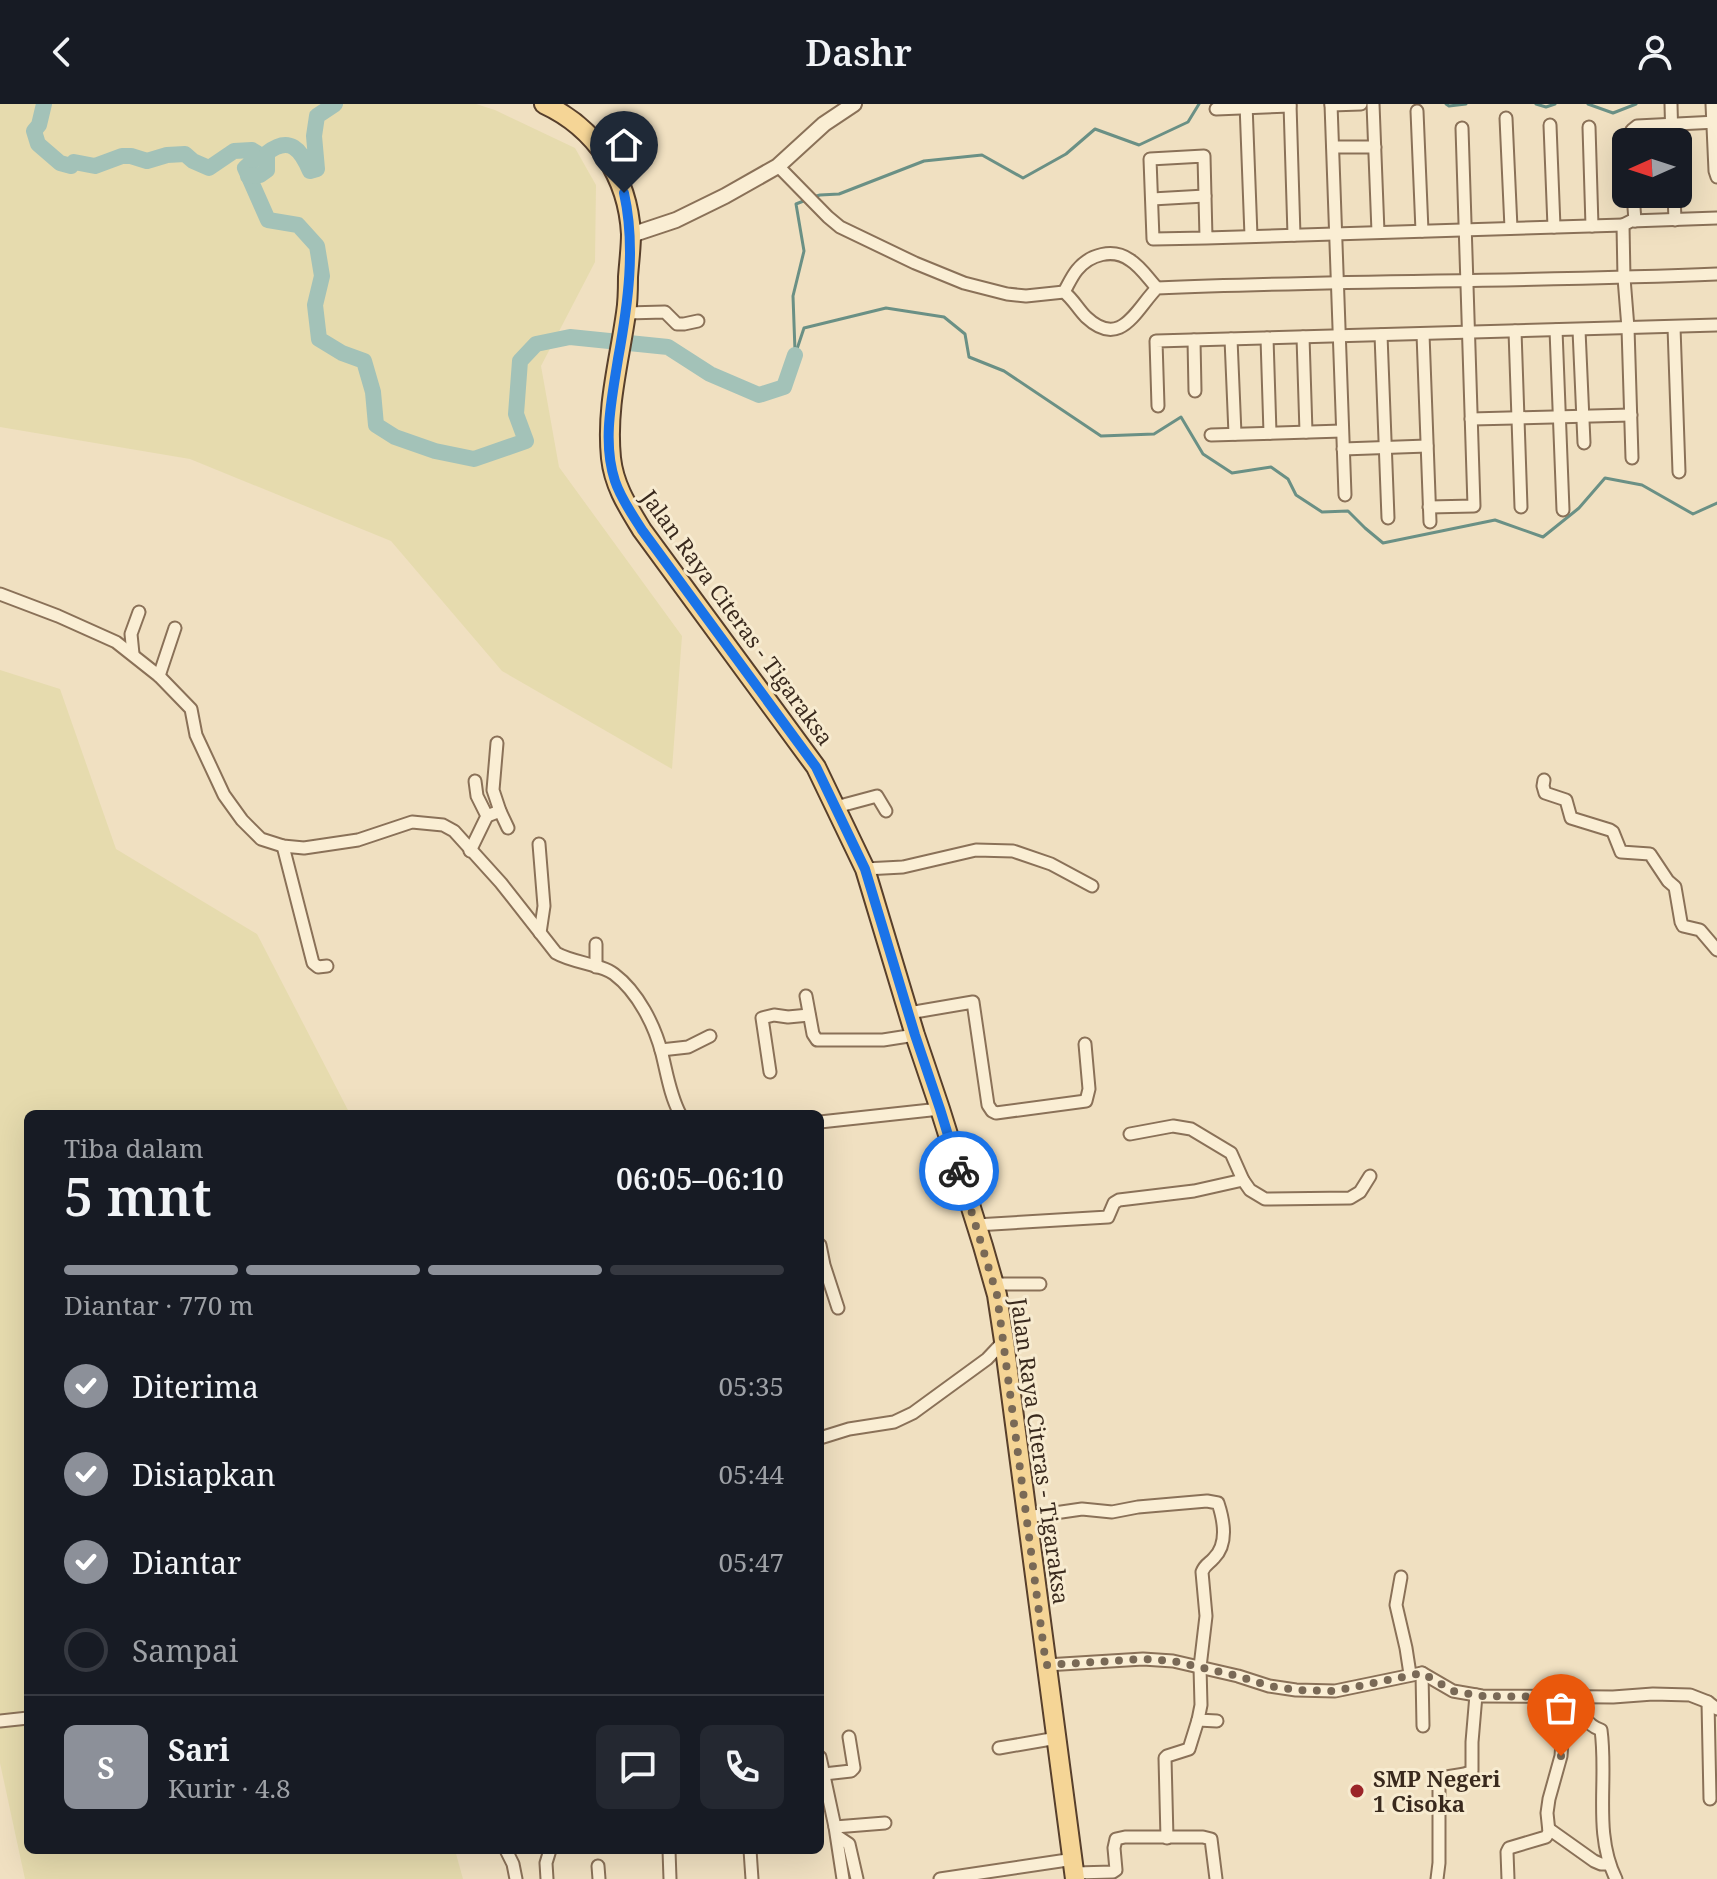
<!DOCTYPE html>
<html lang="id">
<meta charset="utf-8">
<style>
:root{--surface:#171b24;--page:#242831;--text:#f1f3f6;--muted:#9ea1a6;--line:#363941;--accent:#8c9099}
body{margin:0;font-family:"Noto Serif",serif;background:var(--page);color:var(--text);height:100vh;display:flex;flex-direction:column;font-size:30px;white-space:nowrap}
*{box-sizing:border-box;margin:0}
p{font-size:26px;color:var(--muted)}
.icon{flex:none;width:44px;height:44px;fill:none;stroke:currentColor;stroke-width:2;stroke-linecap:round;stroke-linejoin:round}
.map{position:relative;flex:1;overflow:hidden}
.details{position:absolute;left:24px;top:1006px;width:800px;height:744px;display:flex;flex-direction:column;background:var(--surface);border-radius:12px;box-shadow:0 8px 32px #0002}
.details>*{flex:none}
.needle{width:52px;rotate:267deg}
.fabs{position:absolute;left:1612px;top:24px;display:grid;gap:16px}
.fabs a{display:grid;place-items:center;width:80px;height:80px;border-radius:12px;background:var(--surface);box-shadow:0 8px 32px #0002;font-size:40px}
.pin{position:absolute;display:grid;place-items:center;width:68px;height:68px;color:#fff;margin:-82px -34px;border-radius:50% 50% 50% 0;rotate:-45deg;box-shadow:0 0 8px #0007}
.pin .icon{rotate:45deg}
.courier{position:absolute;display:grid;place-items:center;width:80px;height:80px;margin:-40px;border:6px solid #1a73e8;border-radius:50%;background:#fff;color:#222;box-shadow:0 2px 10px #0007}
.head em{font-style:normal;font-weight:600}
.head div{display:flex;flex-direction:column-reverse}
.head{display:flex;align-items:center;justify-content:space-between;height:136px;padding:0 40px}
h1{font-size:52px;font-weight:600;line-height:60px}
.bar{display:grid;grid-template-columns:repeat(4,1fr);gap:12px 8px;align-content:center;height:96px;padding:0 40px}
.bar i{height:10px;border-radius:6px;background:var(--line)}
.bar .on{background:var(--accent)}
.bar p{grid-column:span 4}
.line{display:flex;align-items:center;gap:20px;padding:0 40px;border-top:2px solid var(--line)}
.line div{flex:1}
.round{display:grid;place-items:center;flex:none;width:84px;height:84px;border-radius:12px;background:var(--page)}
ol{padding:0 40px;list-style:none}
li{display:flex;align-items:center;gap:24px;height:88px}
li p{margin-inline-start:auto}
li .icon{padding:8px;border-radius:50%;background:var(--accent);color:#fff;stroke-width:4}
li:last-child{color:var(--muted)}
li i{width:44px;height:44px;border:4px solid var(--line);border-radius:50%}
header{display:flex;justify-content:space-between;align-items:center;height:104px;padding:0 40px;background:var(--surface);font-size:36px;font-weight:600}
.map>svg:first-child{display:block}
</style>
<header><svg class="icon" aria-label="back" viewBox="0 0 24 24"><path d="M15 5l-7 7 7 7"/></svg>Dashr<svg class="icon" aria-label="person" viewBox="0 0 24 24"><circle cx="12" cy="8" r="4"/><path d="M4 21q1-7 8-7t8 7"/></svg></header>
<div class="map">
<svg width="1717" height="1775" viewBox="0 0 1717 1775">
<rect width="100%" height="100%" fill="#f0e0c1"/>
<g fill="#e6dbae">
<polygon points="0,0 476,0 495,6 575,44 596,81 595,158 541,262 559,363 682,532 672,665 502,567 391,437 190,355 0,323"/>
<polygon points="0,566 60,585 116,745 257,830 350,1010 28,1010 28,1746 455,1746 463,1775 25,1775 0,1659"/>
</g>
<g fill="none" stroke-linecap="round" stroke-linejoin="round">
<g stroke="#6a9085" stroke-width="3">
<polyline points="1446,0 1449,2 1466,0"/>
<polyline points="1536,0 1546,3 1555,0"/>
<polyline points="1588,0 1613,9 1636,0"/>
<polyline points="813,93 820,91 839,90 924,57 982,51 1023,74 1066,50 1095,25 1139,41 1188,18 1199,0"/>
<polyline points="795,247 793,192 804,147 796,100 806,96"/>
<polyline points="795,251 804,224 886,204 944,213 965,230 969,253 1004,267 1101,332 1154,330 1181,313 1203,350 1232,369 1271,363 1288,375 1296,391 1322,408 1348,407 1365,424 1383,439 1495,416 1543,433 1579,404 1605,374 1642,381 1693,410 1717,399"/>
</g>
<g stroke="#a3c2b8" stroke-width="16">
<polyline points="44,0 39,21 34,27 38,40 60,59 71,62 74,58 95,62 122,52 131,52 147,57 167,51 185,50 193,57 209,64 234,47 252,46 257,49 254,56 245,64 268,116 298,121 317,142 322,172 315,201 319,235 342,249 364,257 373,288 376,321 395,333 435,347 474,355 526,337 516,310 520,257 536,240 570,233 668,243 710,270 759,291 784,283 795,251"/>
<path d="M248,72L260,71L267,66V49C290,31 301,46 310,67L317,65L314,32L317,12L335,0"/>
</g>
<g stroke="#8a7158" stroke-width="15">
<g id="minor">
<polyline points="1246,0 1251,132"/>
<polyline points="1290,0 1294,131"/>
<polyline points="1331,0 1345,391"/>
<polyline points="1373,0 1378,128"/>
<polyline points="1671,0 1672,38"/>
<polyline points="1712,0 1715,67 1717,73"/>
<polyline points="1331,1 1361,0"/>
<polyline points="1216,5 1290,2"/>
<polyline points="1417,7 1422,127"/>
<polyline points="1506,14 1511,124"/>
<polyline points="1550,21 1554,123"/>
<polyline points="1589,23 1592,122"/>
<polyline points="1631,38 1632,26 1637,22 1717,18"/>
<polyline points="1333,43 1375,43"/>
<path d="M778,62L828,113L840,123L915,159L964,179L1007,190L1026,192L1064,188C1073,195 1078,205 1086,213C1121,246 1136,205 1157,184C1343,176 1530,178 1717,170"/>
<polyline points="1633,90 1635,117"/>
<polyline points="1674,90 1675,116"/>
<polyline points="1152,95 1205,92"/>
<polyline points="1206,134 1204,52 1150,55 1153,135 1206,134 1623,121"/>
<path d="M1064,188C1068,181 1072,172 1077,166C1090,150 1113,144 1130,156C1140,162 1148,174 1157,184"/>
<polyline points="626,209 665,208 677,220 684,220 698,217"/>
<polyline points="1674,223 1679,368"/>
<polyline points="1556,226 1563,406"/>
<polyline points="1579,226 1584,339"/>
<polyline points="1515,227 1521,403"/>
<polyline points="1423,230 1430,418"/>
<polyline points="1381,231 1388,414"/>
<polyline points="1303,233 1306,328"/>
<polyline points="1267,234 1270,329"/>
<polyline points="1231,235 1235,330"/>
<polyline points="1194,236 1195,287"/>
<polyline points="1158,302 1156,237 1717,221"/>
<polyline points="1471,315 1631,311"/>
<polyline points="1211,331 1342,327"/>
<polyline points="1343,345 1427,342"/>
<polyline points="1632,354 1628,224 1624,174 1623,121 1631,117 1717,114"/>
<polyline points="1429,403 1474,402 1462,24"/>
<path d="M0,490L58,512L116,538L159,572L191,605L196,631L224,691L242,716L261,735L283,742L304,744L358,736L412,718L443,721L454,727L501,779L556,849C573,859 601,860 614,870C638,888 655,922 662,950C667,970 670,991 680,1010"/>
<polyline points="133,550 131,530 139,508"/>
<polyline points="159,572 175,524"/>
<polyline points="1544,676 1543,682 1545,689 1566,696 1571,714 1610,726 1613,728 1621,748 1650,750 1668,777 1675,783 1681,818 1683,822 1700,826 1717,846"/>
<polyline points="836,703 877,692 886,707"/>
<polyline points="500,707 508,724"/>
<polyline points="487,712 500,707 493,686 497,639"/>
<polyline points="539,740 544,802 540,829"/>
<polyline points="283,742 313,859 318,863 327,862"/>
<polyline points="470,747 487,712 477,692 475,677"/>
<polyline points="865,765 903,763 976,746 1013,747 1051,760 1092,782"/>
<polyline points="596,863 596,840"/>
<polyline points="806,892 813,930 817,936 883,936 915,931"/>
<polyline points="909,909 973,898 988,1001 992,1007 996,1009 1086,997 1089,985 1085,940"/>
<polyline points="661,946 688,943 710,932"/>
<polyline points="770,968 762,914 774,911 788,913 809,911"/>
<polyline points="820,1018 940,1005"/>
<polyline points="1130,1030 1173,1022 1191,1025 1231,1049 1243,1076 1250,1086 1265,1095 1350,1094 1360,1088 1370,1072"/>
<polyline points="976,1121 1108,1113 1114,1099 1119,1096 1194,1087 1243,1076"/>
<polyline points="820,1141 824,1161 838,1204"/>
<polyline points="994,1180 1040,1180"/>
<polyline points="820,1334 849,1325 894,1318 913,1309 987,1255 1004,1237"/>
<path d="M1027,1413L1082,1405L1112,1408L1138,1403L1207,1397L1218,1399C1224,1417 1228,1440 1214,1454C1209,1460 1205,1460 1202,1468L1206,1512L1200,1563L1201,1601L1198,1616L1217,1617"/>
<polyline points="1401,1473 1396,1501 1406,1544 1410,1570"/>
<polyline points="1046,1561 1143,1555 1173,1557 1238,1572 1269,1582 1296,1586 1335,1587 1422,1569 1453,1587 1482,1592 1613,1593 1653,1590 1690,1591 1708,1598 1717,1605"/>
<polyline points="1422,1569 1423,1622"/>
<path d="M1582,1593C1583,1610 1584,1620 1601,1626C1608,1676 1593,1729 1616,1775"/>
<polyline points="1708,1598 1710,1695"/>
<polyline points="0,1617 28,1614"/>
<polyline points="999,1644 1057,1634"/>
<polyline points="820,1653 835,1723 843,1775"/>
<polyline points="824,1670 851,1667 854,1664 849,1633"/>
<polyline points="835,1723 885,1719"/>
<polyline points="1549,1725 1594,1757 1601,1760 1609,1760"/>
<polyline points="837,1732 849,1740 857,1775"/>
<polyline points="1167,1734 1165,1654 1167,1652 1189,1645 1198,1616"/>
<polyline points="506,1746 513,1760 516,1775"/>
<polyline points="669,1746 670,1775"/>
<polyline points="750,1746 752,1775"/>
<polyline points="598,1762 599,1775"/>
<polyline points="1075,1769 1113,1768 1116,1766 1114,1744 1116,1735 1125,1733 1203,1733 1211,1735 1216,1775"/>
<polyline points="547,1775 546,1759 550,1746"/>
<polyline points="940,1775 1074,1755"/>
<path d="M1437,1775L1439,1759V1676C1448,1670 1462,1673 1472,1667V1638L1476,1591"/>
<polyline points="1508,1775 1507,1748 1509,1744 1546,1733 1549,1728 1547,1709 1549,1695 1561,1652 1562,1638 1552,1593"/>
</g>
</g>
<g stroke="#8a7158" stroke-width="18">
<polyline id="tertiary" points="631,131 676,116 725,92 778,62 824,20 854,0"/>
</g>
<g stroke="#573f2c" stroke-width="22">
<path id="primary" d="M544,0C596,24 628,73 631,130C631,144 629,159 628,173C628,185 628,197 626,209C619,259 606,303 611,354C614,382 628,403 642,426L816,663L865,765L915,931L940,1005L983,1142L997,1191L1004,1237L1075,1775"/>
</g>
<use href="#minor" stroke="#faeed4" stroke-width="11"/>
<use href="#tertiary" stroke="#faeed4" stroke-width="14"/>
<use href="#primary" stroke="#f5d596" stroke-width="18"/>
</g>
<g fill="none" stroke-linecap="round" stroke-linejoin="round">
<polyline stroke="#796956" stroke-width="8" stroke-dasharray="0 14.4" points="959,1067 997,1191 1046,1561 1143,1555 1173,1557 1238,1572 1269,1582 1296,1586 1335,1587 1422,1569 1453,1587 1482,1592 1552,1593 1562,1638 1561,1652"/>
<path stroke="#1a73e8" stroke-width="10" d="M624,89C636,143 628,200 618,255C612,294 602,338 615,377C621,395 632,410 642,426L816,663L865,765L915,931L940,1005L959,1067"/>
</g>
<circle fill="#9b2529" stroke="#f7ebd0" stroke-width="3" cx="1357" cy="1687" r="8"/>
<g text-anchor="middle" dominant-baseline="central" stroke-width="6" stroke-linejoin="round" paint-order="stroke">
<g font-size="22" fill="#39291d" stroke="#f7ebd0">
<text transform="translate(738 513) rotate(54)">Jalan Raya Citeras - Tigaraksa</text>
<text transform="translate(1041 1347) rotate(82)">Jalan Raya Citeras - Tigaraksa</text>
</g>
<g font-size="22" font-weight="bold" fill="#39291d" stroke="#f7ebd0" text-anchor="start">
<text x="1373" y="1674">SMP Negeri<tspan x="1373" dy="25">1 Cisoka</tspan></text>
</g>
</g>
</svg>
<div class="fabs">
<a><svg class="needle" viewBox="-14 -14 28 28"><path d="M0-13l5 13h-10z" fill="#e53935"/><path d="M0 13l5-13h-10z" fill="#9ea1a6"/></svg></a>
</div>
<div class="pin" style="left:1561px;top:1652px;background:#ea580c"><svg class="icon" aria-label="bag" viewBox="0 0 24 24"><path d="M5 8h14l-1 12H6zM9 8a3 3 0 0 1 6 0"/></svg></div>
<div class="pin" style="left:624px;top:89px;background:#1f2937"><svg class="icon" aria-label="home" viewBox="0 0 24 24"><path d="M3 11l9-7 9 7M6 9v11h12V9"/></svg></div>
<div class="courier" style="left:959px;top:1067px"><svg class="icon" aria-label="bike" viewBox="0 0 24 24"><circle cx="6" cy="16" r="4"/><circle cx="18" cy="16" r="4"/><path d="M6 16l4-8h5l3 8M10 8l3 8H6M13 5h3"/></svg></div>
<section class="details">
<div class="head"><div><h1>5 mnt</h1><p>Tiba dalam</p></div><em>06:05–06:10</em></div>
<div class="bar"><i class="on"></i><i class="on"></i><i class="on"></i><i></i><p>Diantar · 770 m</p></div>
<ol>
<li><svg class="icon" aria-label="check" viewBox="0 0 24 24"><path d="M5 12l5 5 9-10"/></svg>Diterima<p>05:35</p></li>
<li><svg class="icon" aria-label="check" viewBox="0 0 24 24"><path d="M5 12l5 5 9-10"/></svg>Disiapkan<p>05:44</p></li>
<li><svg class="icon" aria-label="check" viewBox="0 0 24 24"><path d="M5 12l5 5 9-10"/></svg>Diantar<p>05:47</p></li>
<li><i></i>Sampai</li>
</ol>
<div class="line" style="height:144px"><b class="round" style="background:var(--accent);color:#fff">S</b><div><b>Sari</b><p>Kurir · 4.8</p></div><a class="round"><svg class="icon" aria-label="chat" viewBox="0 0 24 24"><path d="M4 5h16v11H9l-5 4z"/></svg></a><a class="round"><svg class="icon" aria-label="phone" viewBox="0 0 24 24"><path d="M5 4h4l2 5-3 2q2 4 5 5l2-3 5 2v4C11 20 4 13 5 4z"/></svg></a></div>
</section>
</div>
